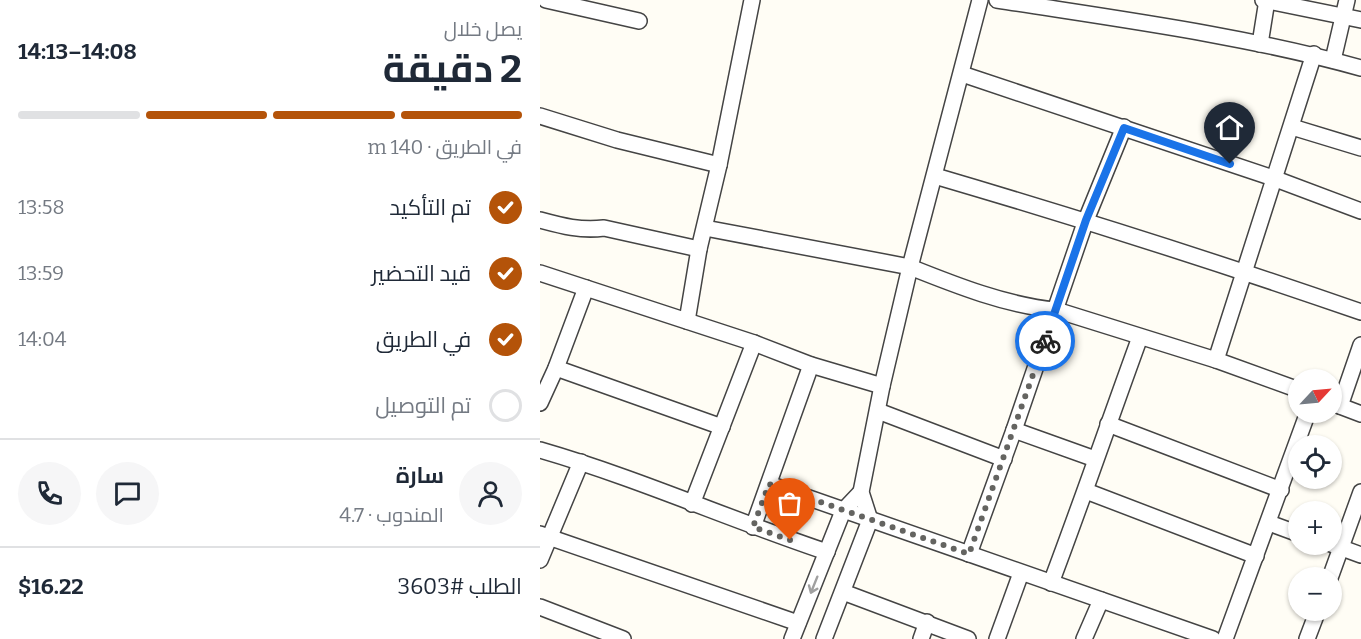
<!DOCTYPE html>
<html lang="ar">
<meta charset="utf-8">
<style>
:root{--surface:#fff;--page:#f6f6f7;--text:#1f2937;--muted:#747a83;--line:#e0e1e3;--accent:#b45309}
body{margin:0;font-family:Bitter,Cairo,serif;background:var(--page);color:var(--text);direction:rtl;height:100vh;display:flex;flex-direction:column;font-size:22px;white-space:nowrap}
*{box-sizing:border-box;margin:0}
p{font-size:20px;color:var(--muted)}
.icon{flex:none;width:33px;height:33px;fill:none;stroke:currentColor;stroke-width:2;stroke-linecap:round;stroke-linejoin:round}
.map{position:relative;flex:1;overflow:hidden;direction:ltr}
.panel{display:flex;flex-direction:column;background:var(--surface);width:540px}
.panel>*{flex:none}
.needle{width:39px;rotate:64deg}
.fabs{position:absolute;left:748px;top:369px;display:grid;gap:12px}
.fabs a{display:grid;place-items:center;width:54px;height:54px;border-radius:50%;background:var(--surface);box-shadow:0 2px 4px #0004;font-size:30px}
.pin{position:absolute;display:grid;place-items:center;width:51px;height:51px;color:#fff;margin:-62px -26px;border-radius:50% 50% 50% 0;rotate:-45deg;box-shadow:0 0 6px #0007}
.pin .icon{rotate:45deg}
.courier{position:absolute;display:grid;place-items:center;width:60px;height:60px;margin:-30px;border:4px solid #1a73e8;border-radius:50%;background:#fff;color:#222;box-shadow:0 2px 8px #0007}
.summary em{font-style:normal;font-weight:700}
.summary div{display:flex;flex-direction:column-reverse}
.summary{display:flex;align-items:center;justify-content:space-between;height:102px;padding:0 18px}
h1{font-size:39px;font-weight:700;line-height:45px}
.bar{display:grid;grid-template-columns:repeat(4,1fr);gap:9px 6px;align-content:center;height:72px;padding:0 18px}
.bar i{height:8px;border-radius:4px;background:var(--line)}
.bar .active{background:var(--accent)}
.bar p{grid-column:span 4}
.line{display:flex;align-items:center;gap:15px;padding:0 18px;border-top:2px solid var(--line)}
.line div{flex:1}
.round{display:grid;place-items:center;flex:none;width:63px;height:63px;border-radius:32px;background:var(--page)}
ol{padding:0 18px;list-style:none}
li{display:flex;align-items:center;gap:18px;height:66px}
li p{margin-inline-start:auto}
li .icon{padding:6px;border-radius:50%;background:var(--accent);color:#fff;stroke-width:4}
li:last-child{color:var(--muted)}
li i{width:33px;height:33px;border:3px solid var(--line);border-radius:50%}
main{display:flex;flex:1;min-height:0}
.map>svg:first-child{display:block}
</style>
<main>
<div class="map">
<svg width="821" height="639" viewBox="0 0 821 639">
<rect width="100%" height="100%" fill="#fffdf5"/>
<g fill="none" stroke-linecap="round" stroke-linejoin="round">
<g stroke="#444" stroke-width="18">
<g id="minor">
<polyline points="6,0 99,21"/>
<path d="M457,0C578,19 702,35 821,68"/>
<polyline points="723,0 821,20"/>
<polyline points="720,44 727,0"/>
<polyline points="793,60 807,0"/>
<polyline points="422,74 733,178 821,211"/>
<polyline points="0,116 77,140 179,165"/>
<polyline points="752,127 821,148"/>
<path d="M395,176C538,218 680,263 821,312"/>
<path d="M0,220C22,226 41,231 64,228L159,249"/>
<path d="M165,228L370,267C415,285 468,306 516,310L676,360L759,390"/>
<polyline points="0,273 214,343 271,365 342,386"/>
<polyline points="147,321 159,249 179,165 212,0"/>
<polyline points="676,360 774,54"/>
<polyline points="16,368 182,427"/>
<polyline points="0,403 16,368 46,288"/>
<polyline points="792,403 821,414"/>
<polyline points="800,406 821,345"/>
<polyline points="338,411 464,459"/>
<polyline points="568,424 741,490"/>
<polyline points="474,430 555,459"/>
<path d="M0,450C97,478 191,520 287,552"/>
<polyline points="229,484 673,639"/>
<polyline points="546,491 716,556"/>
<polyline points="152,504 214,343"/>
<polyline points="729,523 759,534"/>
<polyline points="213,527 271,365"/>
<polyline points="0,534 258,623"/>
<polyline points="791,544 821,555"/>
<polyline points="429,554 474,430 546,220 584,127"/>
<polyline points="0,560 41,462"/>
<polyline points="790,578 821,492"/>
<path d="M511,583C542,501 570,419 600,337"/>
<polyline points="303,592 428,639"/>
<polyline points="0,607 83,639"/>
<polyline points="252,639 303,511 321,492"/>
<polyline points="284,639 330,520 321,492 342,386 370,267 440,0"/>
<polyline points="381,639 387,622"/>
<polyline points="457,639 481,573"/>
<polyline points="544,639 561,600"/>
<polyline points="685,639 768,412"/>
<polyline points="767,639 778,610"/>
</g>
</g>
<use href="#minor" stroke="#fff" stroke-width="15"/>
</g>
<defs><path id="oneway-shaft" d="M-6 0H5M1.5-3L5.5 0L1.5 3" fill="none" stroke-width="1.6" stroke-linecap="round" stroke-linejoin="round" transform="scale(1.5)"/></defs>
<use stroke="#a0a0a0" href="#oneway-shaft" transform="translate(274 585) rotate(112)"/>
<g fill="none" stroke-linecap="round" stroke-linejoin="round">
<polyline stroke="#646461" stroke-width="6" stroke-dasharray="0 10.8" points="250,540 213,527 229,484 429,554 505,341"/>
<polyline stroke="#1a73e8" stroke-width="8" points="505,341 546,220 584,128 690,164"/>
</g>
</svg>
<div class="fabs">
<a><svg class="needle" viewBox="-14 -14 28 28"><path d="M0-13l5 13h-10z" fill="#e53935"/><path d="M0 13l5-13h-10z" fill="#747a83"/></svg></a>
<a><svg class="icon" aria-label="locate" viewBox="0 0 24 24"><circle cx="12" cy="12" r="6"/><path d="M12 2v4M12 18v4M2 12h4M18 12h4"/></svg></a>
<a>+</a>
<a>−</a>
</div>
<div class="pin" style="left:250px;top:540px;background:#ea580c"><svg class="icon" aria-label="bag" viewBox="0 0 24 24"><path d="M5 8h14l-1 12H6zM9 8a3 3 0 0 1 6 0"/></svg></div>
<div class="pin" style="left:690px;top:164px;background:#1f2937"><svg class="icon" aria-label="home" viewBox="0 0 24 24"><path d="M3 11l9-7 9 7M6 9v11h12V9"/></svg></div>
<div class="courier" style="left:505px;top:341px"><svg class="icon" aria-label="bike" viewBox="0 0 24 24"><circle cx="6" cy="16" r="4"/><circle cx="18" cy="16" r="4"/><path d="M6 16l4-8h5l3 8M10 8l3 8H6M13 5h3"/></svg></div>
</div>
<section class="panel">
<div class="summary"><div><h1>2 دقيقة</h1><p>يصل خلال</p></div><em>14:08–14:13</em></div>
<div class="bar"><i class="active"></i><i class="active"></i><i class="active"></i><i></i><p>في الطريق · 140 m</p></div>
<ol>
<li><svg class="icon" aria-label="check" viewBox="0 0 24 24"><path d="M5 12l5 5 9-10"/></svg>تم التأكيد<p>13:58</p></li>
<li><svg class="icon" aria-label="check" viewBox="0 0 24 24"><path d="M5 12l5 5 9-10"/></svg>قيد التحضير<p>13:59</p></li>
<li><svg class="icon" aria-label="check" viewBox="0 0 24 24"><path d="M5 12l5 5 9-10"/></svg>في الطريق<p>14:04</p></li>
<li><i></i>تم التوصيل</li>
</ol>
<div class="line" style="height:108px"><a class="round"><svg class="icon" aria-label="person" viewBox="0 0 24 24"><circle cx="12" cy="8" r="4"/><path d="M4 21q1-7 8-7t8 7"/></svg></a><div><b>سارة</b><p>المندوب · 4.7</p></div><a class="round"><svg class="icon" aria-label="chat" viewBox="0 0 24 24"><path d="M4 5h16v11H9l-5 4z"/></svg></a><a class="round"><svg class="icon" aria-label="phone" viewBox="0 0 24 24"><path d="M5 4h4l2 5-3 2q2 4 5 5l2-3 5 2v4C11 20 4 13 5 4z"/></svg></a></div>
<div class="line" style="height:78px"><div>الطلب #3603</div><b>$16.22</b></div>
</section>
</main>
